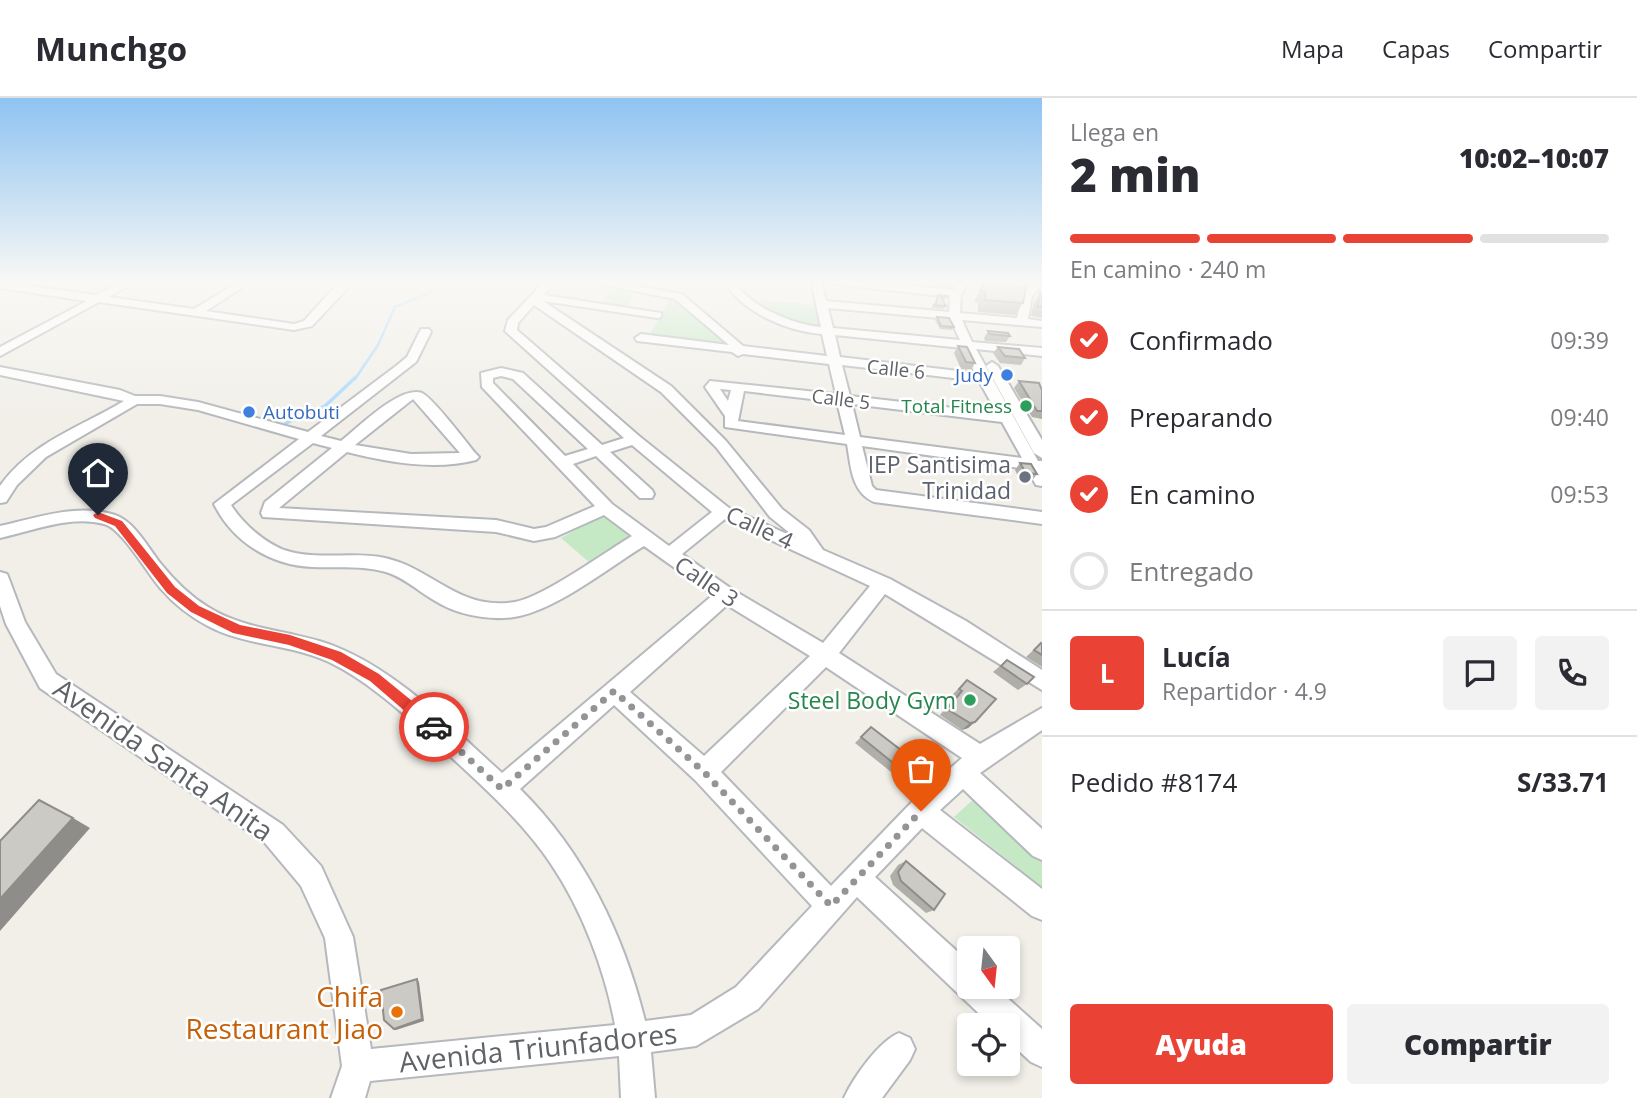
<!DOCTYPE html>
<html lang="es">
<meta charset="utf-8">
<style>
:root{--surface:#fff;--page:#f2f2f3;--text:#2b2b33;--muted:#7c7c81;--line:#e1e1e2;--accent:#ea4335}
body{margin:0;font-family:"Open Sans",sans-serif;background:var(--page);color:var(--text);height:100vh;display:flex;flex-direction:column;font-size:26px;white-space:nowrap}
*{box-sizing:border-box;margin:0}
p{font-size:23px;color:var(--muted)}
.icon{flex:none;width:38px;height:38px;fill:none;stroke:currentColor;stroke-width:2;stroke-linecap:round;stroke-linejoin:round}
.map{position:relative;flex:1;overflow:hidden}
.panel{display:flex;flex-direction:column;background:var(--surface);width:595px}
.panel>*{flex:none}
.needle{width:46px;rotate:165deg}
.controls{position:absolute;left:957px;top:838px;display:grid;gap:14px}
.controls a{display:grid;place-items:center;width:63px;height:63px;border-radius:7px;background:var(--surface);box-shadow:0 4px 10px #0003;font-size:35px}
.pin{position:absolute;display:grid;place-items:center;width:60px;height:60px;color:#fff;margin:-72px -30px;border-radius:50% 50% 50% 0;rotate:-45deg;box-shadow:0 0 7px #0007}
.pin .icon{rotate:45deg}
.courier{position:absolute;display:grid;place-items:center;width:70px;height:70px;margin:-35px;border:5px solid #ea4335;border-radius:50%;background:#fff;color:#222;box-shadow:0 2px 9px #0007}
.summary em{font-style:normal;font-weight:800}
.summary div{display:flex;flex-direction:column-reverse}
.summary{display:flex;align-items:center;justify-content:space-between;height:119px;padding:0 28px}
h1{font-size:46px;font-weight:800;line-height:52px}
.bar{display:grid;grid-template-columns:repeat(4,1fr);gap:10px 7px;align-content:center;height:84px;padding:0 28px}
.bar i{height:9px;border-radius:5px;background:var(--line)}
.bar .active{background:var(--accent)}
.bar p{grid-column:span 4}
.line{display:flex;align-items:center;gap:18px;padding:0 28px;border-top:2px solid var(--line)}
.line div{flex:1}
.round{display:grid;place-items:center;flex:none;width:74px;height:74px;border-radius:7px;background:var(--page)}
ol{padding:0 28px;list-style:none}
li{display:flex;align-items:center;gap:21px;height:77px}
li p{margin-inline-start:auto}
li .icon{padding:7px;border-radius:50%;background:var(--accent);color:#fff;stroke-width:4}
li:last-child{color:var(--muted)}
li i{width:38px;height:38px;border:4px solid var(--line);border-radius:50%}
.action{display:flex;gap:14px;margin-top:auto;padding:14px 28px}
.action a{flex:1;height:80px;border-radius:7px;background:var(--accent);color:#fff;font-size:28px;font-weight:800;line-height:80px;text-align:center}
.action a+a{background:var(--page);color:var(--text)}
header{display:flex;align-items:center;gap:42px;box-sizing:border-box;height:98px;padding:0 35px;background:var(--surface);border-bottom:2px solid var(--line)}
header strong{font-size:33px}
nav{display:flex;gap:38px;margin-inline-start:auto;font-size:24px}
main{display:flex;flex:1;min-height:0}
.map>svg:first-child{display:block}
</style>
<header>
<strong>Munchgo</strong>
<nav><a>Mapa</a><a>Capas</a><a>Compartir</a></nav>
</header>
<main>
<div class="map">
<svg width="1042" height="1000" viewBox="0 0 1042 1000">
<rect width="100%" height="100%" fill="#f1efe8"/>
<g fill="#c5e8c5">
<polygon points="611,189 635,192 627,210 602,206"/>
<polygon points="670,200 736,251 648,240"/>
<polygon points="757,202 818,207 824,232 785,221"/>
<polygon points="604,416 633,438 589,464 561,440"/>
<polygon points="976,699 1042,756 1042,789 954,719"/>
</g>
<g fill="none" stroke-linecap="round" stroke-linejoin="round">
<polyline stroke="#aadaff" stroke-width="2.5" points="355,281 378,247 395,209 427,196 444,183"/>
<polyline stroke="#aadaff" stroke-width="3.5" points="286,325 325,308 356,279"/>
<g stroke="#b5b8bc" stroke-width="4">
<g id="minor">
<polygon points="123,183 136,183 109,199 194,211 240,183 252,183 206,213 294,226 304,223 340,183 350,183 346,192 312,228 294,232 99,204 0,258 0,249 87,203 0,190 0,184 96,197"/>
<path d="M549,183L553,186L544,197L661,215V219L657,220L543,203L671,288L726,343L782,411L809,432L823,452L890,481L966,523L1042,572V592L885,496L839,555L980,646L1042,610V632L980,675L1042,731V762L1033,758L963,691L940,712L1042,791V822L1032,818L922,730L875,779L970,865V889H995L1042,931V969L1031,964L1008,943V928H992L857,799L758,911L696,948L651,954L655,1000H621L619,958L370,983L365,1000H331L342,968L325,840L301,788L265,745L40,590L6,526L0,508V474L7,476L9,481L25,524L56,576L283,727L321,768L353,839L371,951L615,927C605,872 582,812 551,766C521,721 477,683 438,647C405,617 370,584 329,564C291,546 245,548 208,528C191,519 175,507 162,492C148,477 122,430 104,426C71,417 32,433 0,440V428C37,420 77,405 115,417C135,424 148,450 161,466C174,482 190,498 208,509C246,533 292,532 334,548C398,573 452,630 502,675L713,497L644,448C608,470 555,513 514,519C486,523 455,516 432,501C417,492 403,479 386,474C362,467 337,470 312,469C270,467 233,444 214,406L299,341L198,312L160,306H137L46,359L17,387L6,404L0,405V388C31,344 81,329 124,303L0,277V269L120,292L135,298H160L198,304L308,334L396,268L407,259L421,231H429L431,234L416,264L321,338L341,343C358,330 400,287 422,295C433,300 466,344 476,356L479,359L476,362C435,373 387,364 347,354L279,410L496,422L534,431L546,429L595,408L482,289L481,275L501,270L523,275L602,347L624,340L505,233L508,222L544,184ZM534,207L661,294L716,349L770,419L796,440L729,410L639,338L517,232L518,225ZM501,278L513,281L588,351L565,358L493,285V280ZM413,301L460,355L411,356L355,347ZM313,345L332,350L265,404L261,415L263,419L496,434L534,443L555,439L604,417L632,438C604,455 543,499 515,504C458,513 434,471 385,460C353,453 315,463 284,452C264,444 243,426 231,407ZM632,347L712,414L669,448L612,406L573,366L596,358L640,400H652L654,396L652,392L610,354ZM725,421L870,488L823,545L733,492L682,456ZM727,507L810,558L704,658L630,594ZM826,569L962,660L912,704L831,788L721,674ZM614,607L695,682L812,808L736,889L691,917L645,923C624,837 584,754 520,691Z"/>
<path d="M584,183H608L682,196L743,248L827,258L822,236C786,233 744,215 723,183H733C751,209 791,226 821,229L811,183H821L826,203L949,214L950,199L834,186L829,183H863L953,192L960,183H970L961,196L960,215L1017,220L1022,197L1034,183H1042V187L1032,198L1028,221L1042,223V229L962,222L972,244L1042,250V258L976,251L1038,363H1042V388L1036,387L1027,371L862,348L872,388L876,392L1042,414V426L874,404C851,394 851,368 847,346L725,329V318L705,289L710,283L836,296L829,266L743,256L738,258L732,254L637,243L635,240L641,236L729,247L675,201ZM828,210L950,221L960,242L833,230ZM835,237L963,250L975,275L840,259ZM842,267L979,283L997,315L850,298ZM720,291L731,292L728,303ZM744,293L837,304L845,337L738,323ZM852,306L1002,324L1022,360L860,339Z"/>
<polygon points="992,264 998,268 1042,342 1042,360 1034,355 986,268"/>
<path d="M899,935L910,940L915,951L910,962L882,1000H844C853,980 879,943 899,935Z"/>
</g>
</g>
<use href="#minor" fill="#fff" fill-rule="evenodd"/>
</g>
<g fill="#afaea9">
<polygon points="939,183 952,183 950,189 939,188"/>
<polygon points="984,183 1031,183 1025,189 1023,205 1015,217 978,214 978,205 974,204"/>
<polygon points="1040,194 1042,195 1042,220 1031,218 1034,204"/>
<polygon points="938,197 949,198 947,201 943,202 946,208 944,211 931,210 933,207 935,206"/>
<polygon points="937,219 954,229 952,232 940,231 935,222"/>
<polygon points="988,233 1010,238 1006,244 985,243 984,240"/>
<polygon points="958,248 975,265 971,272 961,271 954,255"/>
<polygon points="998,249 1025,260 1021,267 1000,265 993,255"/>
<polygon points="1019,283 1042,292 1042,321 1032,319 1014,290"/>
<polygon points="1020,365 1037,376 1031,384 1020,382 1015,372"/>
<polygon points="1041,545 1042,546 1042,569 1026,559"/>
<polygon points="1007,562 1027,586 1018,592 993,574"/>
<polygon points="967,582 975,624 968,630 962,632 940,617 955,599 952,597"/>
<polygon points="871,629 913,681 906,686 855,645"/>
<polygon points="906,763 934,812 926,815 893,787 890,778 898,767"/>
</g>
<g fill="#8f8d8a">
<polygon points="975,624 968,630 962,632 970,625"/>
<polygon points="73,720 90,730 0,833 0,801"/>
<polygon points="417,881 419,884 424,923 396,932 394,931"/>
</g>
<g fill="#cccac5" stroke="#8f8d8a" stroke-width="2">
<polygon points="985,183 1028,183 1023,189 1026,189 1023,205 985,202 985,193 981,193"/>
<polygon points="1040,194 1042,195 1042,209 1038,209"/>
<polygon points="938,197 949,198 941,199 946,208 933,207 936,206"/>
<polygon points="937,219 949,220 954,229 941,228"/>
<polygon points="988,233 1008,235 1010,238 990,236"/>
<polygon points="958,248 967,249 975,265 966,264"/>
<polygon points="998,249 1019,251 1025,260 1005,258"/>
<polygon points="1019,283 1039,285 1042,292 1042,313 1037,313"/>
<polygon points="1020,365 1031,366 1037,376 1026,375"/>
<polygon points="1041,545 1042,546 1042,557 1034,552"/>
<polygon points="1007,562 1034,579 1027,586 1001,568"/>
<polygon points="967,582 996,601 975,624 970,625 947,611 962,593 959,591"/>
<polygon points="871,629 923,669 913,681 861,639"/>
<polygon points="39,702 73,720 0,801 0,743"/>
<polygon points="906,763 945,796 934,812 901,783 898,774"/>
<polygon points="417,881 422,921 394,931 384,922 381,892"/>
</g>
<linearGradient id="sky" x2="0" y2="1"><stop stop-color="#8fc3f1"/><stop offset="0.57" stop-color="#f9f8f5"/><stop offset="1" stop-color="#f9f8f5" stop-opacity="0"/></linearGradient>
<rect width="1042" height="323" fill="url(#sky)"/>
<polygon fill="#ea4335" points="98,414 122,423 175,489 199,508 240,527 290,537 341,554 379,576 439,625 439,634 429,634 370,583 332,562 289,547 233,535 191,514 167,495 115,428 95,420 93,417"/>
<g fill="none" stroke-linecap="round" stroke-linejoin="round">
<polyline stroke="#929495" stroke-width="7" stroke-dasharray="0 12.6" points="434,629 502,691 614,593 704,674 831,808 921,713"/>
</g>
<g fill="#3f7fe0" stroke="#fff" stroke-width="2.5">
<circle cx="1007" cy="277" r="7"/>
<circle cx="249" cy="314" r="7"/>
</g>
<g fill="#2e9e5b" stroke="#fff" stroke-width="2.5">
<circle cx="1026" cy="308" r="7"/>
<circle cx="970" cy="602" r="7"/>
</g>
<circle fill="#6b7280" stroke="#fff" stroke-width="2.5" cx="1025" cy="379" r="7"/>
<circle fill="#e8710a" stroke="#fff" stroke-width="2.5" cx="397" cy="914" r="7"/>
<g text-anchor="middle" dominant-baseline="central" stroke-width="5" stroke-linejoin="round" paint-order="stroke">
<g font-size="19" fill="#5f6368" stroke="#fff">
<text transform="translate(896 271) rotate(6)">Calle 6</text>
<text transform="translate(841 301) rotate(7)">Calle 5</text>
</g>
<g font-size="19" fill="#366cbe" stroke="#fff" text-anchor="end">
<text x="993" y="277">Judy</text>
<text x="263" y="314" text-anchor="start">Autobuti</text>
</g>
<g font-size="19" fill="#27864d" stroke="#fff" text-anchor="end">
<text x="1012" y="308">Total Fitness</text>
</g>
<g font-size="23" fill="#5b616d" stroke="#fff" text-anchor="end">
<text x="1011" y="366">IEP Santisima<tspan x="1011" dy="26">Trinidad</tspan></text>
</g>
<g font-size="23" fill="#5f6368" stroke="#fff">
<text transform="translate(760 429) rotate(25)">Calle 4</text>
<text transform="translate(707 483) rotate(34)">Calle 3</text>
</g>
<g font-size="23" fill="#27864d" stroke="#fff" text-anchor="end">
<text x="956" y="602">Steel Body Gym</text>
</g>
<g font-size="28" fill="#5f6368" stroke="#fff">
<text transform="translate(164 661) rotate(35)">Avenida Santa Anita</text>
<text transform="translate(538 949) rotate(-6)">Avenida Triunfadores</text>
</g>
<g font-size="28" fill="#c56008" stroke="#fff" text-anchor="end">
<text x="383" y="898">Chifa<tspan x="383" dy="32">Restaurant Jiao</tspan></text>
</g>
</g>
</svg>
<div class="controls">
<a><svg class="needle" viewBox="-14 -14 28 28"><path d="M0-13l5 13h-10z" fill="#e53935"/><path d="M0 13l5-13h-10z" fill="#7c7c81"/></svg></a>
<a><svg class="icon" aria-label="locate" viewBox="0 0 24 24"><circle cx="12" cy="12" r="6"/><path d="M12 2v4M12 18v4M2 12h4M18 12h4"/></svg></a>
</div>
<div class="pin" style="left:921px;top:713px;background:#ea580c"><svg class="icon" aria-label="bag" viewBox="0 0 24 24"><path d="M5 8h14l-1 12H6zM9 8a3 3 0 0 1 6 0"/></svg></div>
<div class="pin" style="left:98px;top:417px;background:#1f2937"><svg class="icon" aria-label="home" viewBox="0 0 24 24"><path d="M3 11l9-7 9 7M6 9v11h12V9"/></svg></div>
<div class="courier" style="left:434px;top:629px"><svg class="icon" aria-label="car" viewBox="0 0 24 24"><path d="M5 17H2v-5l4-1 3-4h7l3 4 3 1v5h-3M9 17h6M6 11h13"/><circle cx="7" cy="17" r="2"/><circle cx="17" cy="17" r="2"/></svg></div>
</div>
<section class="panel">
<div class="summary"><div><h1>2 min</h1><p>Llega en</p></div><em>10:02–10:07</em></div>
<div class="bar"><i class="active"></i><i class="active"></i><i class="active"></i><i></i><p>En camino · 240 m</p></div>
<ol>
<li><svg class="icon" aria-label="check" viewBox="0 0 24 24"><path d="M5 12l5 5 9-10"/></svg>Confirmado<p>09:39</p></li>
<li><svg class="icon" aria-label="check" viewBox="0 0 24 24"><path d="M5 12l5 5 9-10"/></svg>Preparando<p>09:40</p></li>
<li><svg class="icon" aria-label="check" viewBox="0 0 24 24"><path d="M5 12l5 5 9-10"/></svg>En camino<p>09:53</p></li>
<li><i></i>Entregado</li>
</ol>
<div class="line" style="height:126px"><b class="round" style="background:var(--accent);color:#fff">L</b><div><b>Lucía</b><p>Repartidor · 4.9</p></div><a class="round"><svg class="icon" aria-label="chat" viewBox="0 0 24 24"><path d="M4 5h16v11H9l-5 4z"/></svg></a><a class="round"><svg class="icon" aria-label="phone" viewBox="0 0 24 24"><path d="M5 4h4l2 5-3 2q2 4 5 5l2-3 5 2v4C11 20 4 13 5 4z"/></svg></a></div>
<div class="line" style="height:91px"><div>Pedido #8174</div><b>S/33.71</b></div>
<div class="action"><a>Ayuda</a><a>Compartir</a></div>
</section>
</main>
